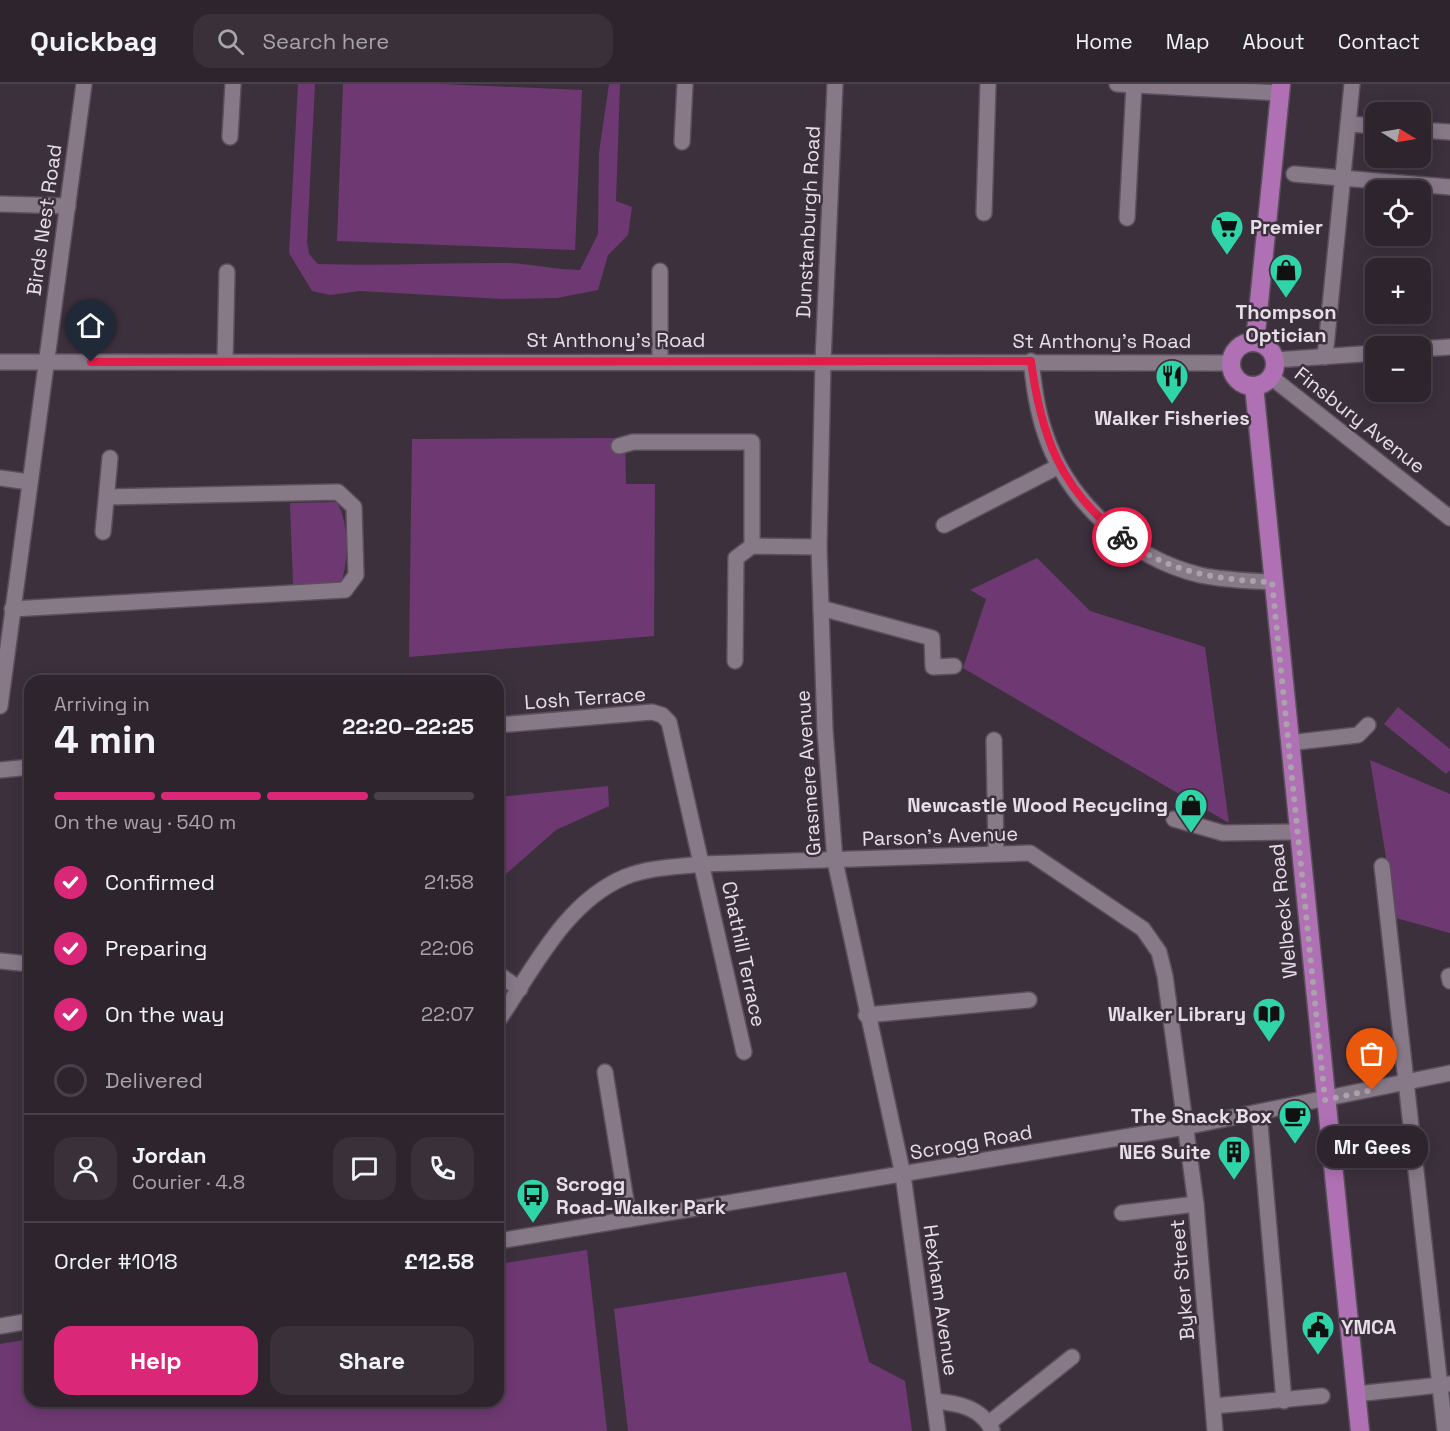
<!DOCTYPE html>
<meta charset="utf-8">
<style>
:root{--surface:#2d242e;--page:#39303a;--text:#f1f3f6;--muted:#a7a4aa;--line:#48414a;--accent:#db2777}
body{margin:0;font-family:"Space Grotesk",sans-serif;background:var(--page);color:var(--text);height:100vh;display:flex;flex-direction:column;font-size:22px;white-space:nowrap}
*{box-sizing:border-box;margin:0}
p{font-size:20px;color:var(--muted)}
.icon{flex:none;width:33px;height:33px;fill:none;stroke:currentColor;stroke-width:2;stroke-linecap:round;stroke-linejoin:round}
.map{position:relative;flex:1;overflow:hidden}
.drawer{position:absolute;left:24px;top:591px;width:480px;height:732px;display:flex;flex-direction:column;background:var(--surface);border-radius:18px;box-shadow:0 3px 15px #0003,0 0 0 2px var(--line)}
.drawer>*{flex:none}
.needle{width:39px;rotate:101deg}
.fabs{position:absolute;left:1365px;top:18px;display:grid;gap:12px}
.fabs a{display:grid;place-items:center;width:66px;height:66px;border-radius:12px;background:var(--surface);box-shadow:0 3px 15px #0003,0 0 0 2px var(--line);font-size:30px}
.pin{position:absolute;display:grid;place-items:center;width:51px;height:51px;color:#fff;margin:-62px -26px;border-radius:50% 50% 50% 0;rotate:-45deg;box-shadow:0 0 6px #0007}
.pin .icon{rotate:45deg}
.courier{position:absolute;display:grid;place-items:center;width:60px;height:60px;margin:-30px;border:4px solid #e11d48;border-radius:50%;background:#fff;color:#222;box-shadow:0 2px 8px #0007}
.bubble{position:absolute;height:42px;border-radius:18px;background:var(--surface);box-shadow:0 3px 15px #0003,0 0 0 2px var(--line);font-size:20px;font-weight:800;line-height:42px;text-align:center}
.headline em{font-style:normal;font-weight:800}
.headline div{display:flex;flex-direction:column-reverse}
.headline{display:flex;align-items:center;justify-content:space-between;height:102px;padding:0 30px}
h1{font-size:39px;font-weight:800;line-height:45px}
.bar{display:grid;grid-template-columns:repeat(4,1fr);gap:9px 6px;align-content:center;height:72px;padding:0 30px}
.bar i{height:8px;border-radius:4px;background:var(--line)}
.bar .active{background:var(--accent)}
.bar p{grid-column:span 4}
.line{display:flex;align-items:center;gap:15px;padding:0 30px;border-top:2px solid var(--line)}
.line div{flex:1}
.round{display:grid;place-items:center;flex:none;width:63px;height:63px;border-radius:18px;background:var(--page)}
ol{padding:0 30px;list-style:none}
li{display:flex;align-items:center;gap:18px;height:66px}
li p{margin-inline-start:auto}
li .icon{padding:6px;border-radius:50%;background:var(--accent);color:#fff;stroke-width:4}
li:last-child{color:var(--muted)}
li i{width:33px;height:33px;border:3px solid var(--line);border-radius:50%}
.primary-button{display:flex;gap:12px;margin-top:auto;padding:12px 30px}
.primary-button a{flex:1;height:69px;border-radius:18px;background:var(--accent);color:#fff;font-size:24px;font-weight:800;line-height:69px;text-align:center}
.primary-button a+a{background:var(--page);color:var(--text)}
header{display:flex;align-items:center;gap:36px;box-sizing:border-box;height:84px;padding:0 30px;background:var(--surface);border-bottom:2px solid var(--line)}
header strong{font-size:28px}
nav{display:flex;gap:33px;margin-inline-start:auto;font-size:21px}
.search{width:420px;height:54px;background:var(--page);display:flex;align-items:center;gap:15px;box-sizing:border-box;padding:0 21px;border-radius:18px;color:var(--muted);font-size:22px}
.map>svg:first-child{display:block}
</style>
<header>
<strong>Quickbag</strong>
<div class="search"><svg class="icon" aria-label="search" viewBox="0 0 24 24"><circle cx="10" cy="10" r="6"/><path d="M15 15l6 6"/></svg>Search here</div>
<nav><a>Home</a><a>Map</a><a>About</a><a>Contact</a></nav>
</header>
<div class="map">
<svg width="1450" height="1347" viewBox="0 0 1450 1347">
<rect width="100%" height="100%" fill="#3c303d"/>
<g fill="#6e3972">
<path d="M298,0H315L307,158L309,170L318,180C380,182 441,179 502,179C528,179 554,186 580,186L598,150L599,69L609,0H620L616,117L632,123L628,151L608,171L598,206L557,214L502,215L360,207L330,211L312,207L289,169Z"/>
<polygon points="343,0 443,0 582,6 575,166 337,157"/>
<polygon points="625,354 626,400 655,400 654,552 409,573 412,355"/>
<path d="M337,418C349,440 349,475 341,499L293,501L290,419Z"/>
<polygon points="1037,474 1090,527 1205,563 1229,739 963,584 986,515 970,506"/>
<polygon points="1398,623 1450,665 1450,686 1446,690 1384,640"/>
<polygon points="1370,676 1450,710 1450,849 1396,834"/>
<polygon points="608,702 609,722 556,746 498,797 498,713"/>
<polygon points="587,1166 607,1347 0,1347 0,1260 30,1255 30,1317 498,1317 498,1180"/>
<polygon points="846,1188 869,1278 905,1297 912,1347 628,1347 614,1225"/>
</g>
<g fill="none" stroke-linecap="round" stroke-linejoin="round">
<g stroke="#5a4f5b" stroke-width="18">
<g id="minor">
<polyline points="835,0 823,277 819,463 825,646 835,777 903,1091 938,1347"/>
<polyline points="1117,0 1281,9"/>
<polyline points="1349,40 1376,42"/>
<polyline points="1420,46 1450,48"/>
<polyline points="230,53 233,0"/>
<polyline points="682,58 685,0"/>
<polyline points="1294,90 1450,103"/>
<polyline points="0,120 68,122"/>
<polyline points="984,129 988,0"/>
<polyline points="1127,134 1134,1"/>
<polyline points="660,187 660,278"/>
<polyline points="1420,265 1450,263"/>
<polyline points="1325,273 1352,0"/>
<polyline points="1275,276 1376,269"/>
<path d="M1031,277C1034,302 1037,326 1045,349C1067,417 1130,474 1200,491C1223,496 1248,497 1272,498"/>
<polyline points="0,278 1231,279"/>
<polyline points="225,278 227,188"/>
<polyline points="1271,293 1450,434"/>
<polyline points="619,362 633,358 752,358 752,462"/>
<polyline points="0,394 29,398"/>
<polyline points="944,441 1059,382"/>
<polyline points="103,448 110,374"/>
<polyline points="821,524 932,554 933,583 954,582"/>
<polyline points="12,525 345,506 356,491 354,423 338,408 107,413"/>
<polyline points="735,577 736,474 752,462 819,463"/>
<polyline points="0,622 84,0"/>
<polyline points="498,641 652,628 662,631 669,638 744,968"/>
<polyline points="994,656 996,768"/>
<polyline points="1289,659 1358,651 1368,641"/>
<polyline points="0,686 30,683"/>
<polyline points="1174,735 1223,749 1298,748"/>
<polyline points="1382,782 1445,1347"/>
<polyline points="0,877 30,880"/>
<polyline points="498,890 520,905"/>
<polyline points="1449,892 1450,897"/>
<polyline points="866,931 1029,916"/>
<path d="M498,937C533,886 565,818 625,793C650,783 677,783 703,780L1030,769L1143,845L1159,868L1165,892L1196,1120L1215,1347"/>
<polyline points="605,988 629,1135"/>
<polyline points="1259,1029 1284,1317"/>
<polyline points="1122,1129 1196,1120"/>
<polyline points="498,1157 1185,1043 1450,989"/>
<polyline points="0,1242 30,1237"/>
<polyline points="1356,1310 1450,1300"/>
<path d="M934,1317C957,1319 981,1323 992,1346"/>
<polyline points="1214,1322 1322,1312"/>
<polyline points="989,1339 1072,1273"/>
</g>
</g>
<g stroke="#5a4f5b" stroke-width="21">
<g id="major">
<circle cx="1253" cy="280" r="22"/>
<polyline points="1255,258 1281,0"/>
<polyline points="1254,302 1360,1347"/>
</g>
</g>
<use href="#minor" stroke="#887989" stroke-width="15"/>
<use href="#major" stroke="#af71b4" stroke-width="18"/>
</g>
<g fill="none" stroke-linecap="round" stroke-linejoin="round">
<path stroke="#aba2ac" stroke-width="6" stroke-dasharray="0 10.8" d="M1122,453C1165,488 1218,496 1272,498L1325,1016L1372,1006"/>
<path stroke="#e11d48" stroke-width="8" d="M91,278L1031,277C1041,352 1060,405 1122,453"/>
</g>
<defs>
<g id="supermarket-pin" transform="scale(1.725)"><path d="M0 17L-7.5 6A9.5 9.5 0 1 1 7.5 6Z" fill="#30d4a9" stroke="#3c303d"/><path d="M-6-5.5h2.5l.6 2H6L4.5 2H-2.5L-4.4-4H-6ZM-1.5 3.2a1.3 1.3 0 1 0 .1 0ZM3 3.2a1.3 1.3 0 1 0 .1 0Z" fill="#111"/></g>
<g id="shop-pin" transform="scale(1.725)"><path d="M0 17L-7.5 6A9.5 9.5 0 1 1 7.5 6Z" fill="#30d4a9" stroke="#3c303d"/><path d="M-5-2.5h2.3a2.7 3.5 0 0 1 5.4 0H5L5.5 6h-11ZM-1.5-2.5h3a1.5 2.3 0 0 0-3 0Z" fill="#111"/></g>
<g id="restaurant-pin" transform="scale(1.725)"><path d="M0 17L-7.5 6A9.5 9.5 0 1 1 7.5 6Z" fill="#30d4a9" stroke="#3c303d"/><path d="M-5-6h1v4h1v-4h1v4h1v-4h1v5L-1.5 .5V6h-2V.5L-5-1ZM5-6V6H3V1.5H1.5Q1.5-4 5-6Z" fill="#111"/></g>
<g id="library-pin" transform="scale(1.725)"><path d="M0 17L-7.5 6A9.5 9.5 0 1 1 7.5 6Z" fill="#30d4a9" stroke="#3c303d"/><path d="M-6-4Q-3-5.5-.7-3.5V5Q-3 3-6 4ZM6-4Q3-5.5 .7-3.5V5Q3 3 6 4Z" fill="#111"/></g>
<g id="cafe-pin" transform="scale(1.725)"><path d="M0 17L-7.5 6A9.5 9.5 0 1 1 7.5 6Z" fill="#30d4a9" stroke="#3c303d"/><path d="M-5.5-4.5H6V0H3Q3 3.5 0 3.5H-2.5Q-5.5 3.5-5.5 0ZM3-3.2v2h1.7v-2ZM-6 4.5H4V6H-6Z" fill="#111"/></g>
<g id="building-pin" transform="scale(1.725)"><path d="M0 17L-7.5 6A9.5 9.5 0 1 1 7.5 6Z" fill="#30d4a9" stroke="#3c303d"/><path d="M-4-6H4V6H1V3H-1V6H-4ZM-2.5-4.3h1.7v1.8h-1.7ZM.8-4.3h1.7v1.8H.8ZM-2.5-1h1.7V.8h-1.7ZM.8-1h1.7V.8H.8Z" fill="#111"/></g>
<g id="bus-pin" transform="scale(1.725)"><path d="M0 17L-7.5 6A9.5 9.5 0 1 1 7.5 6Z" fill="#30d4a9" stroke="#3c303d"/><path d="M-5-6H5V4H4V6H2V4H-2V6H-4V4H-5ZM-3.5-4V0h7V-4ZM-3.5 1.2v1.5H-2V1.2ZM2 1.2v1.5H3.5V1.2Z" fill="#111"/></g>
<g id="civic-pin" transform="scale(1.725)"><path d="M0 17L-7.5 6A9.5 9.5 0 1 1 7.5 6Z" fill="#30d4a9" stroke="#3c303d"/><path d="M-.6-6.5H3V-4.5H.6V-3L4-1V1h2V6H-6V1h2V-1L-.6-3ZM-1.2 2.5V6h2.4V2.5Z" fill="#111"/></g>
</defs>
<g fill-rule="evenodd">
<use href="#supermarket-pin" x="1227" y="143"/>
<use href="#shop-pin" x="1286" y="186"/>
<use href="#restaurant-pin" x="1172" y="292"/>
<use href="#shop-pin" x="1191" y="721"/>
<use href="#library-pin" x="1269" y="930"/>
<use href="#cafe-pin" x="1295" y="1032"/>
<use href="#building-pin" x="1234" y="1068"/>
<use href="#bus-pin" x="533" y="1111"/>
<use href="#civic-pin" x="1318" y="1243"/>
</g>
<g text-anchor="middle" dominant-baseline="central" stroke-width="5" stroke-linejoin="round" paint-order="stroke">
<g font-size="20" fill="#e7dfe7" stroke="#3c303d">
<text transform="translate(44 136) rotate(-82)">Birds Nest Road</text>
<text transform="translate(808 138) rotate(-87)">Dunstanburgh Road</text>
<text x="616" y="256">St Anthony's Road</text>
<text x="1102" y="257">St Anthony's Road</text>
<text transform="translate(1360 336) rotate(38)">Finsbury Avenue</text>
<text transform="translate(585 614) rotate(-4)">Losh Terrace</text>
<text transform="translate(808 689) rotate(-94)">Grasmere Avenue</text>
<text transform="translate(940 752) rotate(-2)">Parson's Avenue</text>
<text transform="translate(1283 827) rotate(-96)">Welbeck Road</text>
<text transform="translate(744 870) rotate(78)">Chathill Terrace</text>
<text transform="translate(971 1058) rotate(-10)">Scrogg Road</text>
<text transform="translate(1182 1196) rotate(-95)">Byker Street</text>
<text transform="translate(941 1216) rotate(82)">Hexham Avenue</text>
</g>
<g font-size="20" font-weight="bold" fill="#e7dfe7" stroke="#3c303d" text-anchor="end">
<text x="1250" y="143" text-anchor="start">Premier</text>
<text x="1286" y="228" text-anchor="middle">Thompson<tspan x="1286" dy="23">Optician</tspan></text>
<text x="1172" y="334" text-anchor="middle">Walker Fisheries</text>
<text x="1168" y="721">Newcastle Wood Recycling</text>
<text x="1246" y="930">Walker Library</text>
<text x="1272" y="1032">The Snack Box</text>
<text x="1211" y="1068">NE6 Suite</text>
<text x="556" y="1100" text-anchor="start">Scrogg<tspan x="556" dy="23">Road-Walker Park</tspan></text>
<text x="1341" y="1243" text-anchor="start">YMCA</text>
</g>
</g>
</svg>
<div class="fabs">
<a><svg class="needle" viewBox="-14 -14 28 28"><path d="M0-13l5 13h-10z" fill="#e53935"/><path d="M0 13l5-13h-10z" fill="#a7a4aa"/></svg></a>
<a><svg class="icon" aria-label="locate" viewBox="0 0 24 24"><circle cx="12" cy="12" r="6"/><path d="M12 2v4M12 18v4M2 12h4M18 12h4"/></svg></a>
<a>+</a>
<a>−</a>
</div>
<div class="pin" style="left:1372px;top:1006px;background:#ea580c"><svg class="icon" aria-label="bag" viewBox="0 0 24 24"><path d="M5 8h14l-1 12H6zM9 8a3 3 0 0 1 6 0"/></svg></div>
<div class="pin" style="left:91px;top:278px;background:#1f2937"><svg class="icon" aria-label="home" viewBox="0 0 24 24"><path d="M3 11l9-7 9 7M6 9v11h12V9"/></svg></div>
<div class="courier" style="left:1122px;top:453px"><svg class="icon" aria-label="bike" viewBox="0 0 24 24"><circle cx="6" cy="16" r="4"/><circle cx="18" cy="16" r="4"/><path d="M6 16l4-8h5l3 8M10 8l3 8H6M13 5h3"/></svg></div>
<div class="bubble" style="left:1317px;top:1042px;width:111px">Mr Gees</div>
<section class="drawer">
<div class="headline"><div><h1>4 min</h1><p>Arriving in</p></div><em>22:20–22:25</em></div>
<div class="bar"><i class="active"></i><i class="active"></i><i class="active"></i><i></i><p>On the way · 540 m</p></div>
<ol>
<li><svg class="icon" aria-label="check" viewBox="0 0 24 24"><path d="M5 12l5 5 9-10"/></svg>Confirmed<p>21:58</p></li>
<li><svg class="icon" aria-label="check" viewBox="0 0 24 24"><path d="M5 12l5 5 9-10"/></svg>Preparing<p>22:06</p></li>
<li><svg class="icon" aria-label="check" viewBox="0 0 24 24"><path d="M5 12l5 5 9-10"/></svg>On the way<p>22:07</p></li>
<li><i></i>Delivered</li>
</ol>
<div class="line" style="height:108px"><a class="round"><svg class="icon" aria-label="person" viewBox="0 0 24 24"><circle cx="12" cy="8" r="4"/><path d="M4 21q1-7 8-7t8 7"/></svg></a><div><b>Jordan</b><p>Courier · 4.8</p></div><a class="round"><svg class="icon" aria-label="chat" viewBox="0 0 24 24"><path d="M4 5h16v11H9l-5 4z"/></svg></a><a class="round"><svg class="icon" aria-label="phone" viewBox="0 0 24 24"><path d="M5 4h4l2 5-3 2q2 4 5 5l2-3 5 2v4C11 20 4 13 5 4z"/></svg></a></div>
<div class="line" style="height:78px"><div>Order #1018</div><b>£12.58</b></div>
<div class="primary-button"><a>Help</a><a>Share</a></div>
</section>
</div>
